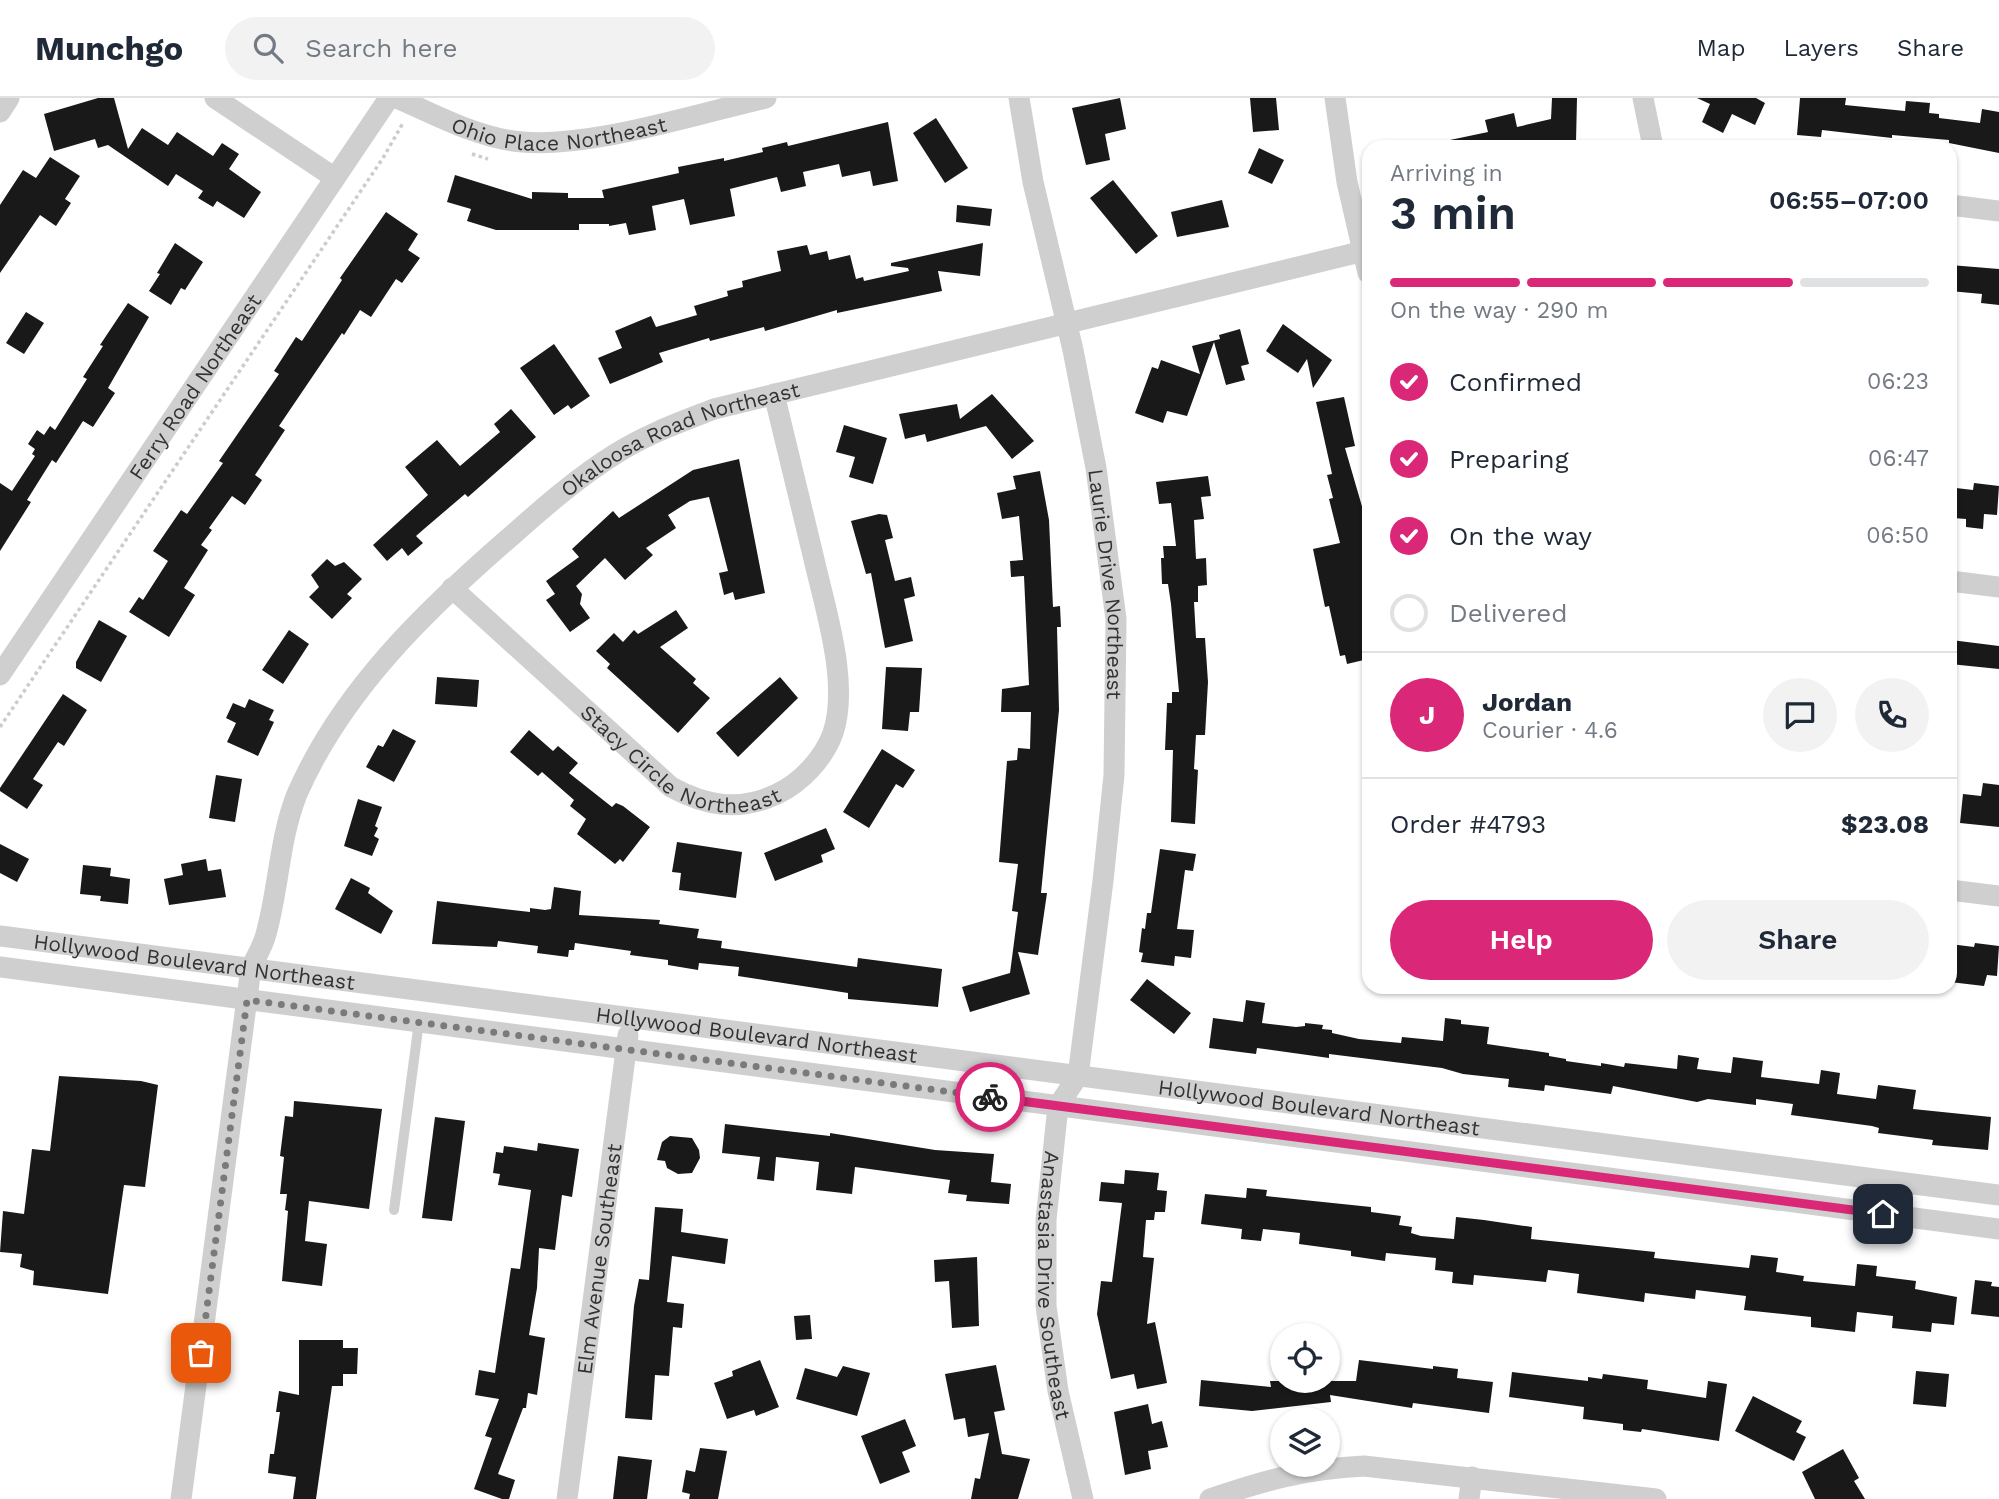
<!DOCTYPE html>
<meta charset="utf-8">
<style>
:root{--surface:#fff;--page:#f2f2f3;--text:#1f2937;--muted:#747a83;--line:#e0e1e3;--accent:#db2777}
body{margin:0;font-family:"Work Sans",sans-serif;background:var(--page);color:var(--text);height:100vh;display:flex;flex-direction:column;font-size:26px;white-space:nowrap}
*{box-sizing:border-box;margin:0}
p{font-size:23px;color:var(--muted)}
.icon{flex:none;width:38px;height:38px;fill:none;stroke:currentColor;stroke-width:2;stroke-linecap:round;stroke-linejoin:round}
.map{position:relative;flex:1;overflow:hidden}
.drawer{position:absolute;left:1362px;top:42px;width:595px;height:854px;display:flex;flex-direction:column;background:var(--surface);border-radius:21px;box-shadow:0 2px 5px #0004}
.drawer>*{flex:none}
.fabs{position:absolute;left:1270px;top:1225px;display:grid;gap:14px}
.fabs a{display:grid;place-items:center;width:70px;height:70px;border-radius:50%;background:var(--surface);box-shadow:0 2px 5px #0004;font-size:35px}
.pin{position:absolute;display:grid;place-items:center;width:60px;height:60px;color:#fff;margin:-30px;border-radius:14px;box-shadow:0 4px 10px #0006}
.courier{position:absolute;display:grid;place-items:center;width:70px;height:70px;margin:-35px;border:5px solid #db2777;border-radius:50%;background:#fff;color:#222;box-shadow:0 2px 9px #0007}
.summary em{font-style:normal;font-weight:600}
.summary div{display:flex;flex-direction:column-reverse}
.summary{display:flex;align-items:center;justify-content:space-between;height:119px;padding:0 28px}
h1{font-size:46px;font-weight:600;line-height:52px}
.bar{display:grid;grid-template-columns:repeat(4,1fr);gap:10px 7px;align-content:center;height:84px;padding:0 28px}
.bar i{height:9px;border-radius:5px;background:var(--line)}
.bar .current{background:var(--accent)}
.bar p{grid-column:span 4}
.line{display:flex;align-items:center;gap:18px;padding:0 28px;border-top:2px solid var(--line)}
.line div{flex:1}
.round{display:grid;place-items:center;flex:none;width:74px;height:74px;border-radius:37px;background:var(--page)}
ol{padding:0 28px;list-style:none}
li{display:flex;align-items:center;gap:21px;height:77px}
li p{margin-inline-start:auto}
li .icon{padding:7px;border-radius:50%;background:var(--accent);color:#fff;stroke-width:4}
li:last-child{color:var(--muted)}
li i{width:38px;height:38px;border:4px solid var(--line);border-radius:50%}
.primary-button{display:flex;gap:14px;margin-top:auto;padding:14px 28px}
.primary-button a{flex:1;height:80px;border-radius:42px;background:var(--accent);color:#fff;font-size:28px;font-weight:600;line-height:80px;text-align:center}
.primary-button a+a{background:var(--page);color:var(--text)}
header{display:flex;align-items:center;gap:42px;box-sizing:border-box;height:98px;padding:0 35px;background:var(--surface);border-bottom:2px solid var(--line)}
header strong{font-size:33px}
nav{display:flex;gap:38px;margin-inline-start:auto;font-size:24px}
.search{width:490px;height:63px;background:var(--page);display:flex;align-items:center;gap:18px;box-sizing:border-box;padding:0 24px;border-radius:38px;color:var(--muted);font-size:26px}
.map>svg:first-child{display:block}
</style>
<header>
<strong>Munchgo</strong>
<div class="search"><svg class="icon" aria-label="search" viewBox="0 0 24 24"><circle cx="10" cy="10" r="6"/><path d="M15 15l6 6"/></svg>Search here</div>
<nav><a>Map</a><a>Layers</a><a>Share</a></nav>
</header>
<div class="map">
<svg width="1999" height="1401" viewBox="0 0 1999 1401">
<rect width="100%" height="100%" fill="#fff"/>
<g fill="#191919">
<polygon points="98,0 114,0 128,51 142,30 168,47 177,34 213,58 222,45 239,56 229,71 261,94 244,120 217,103 213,109 198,100 203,93 176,76 168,88 108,47 98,50 95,41 54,53 44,16"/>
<polygon points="1120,0 1126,31 1105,36 1110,62 1086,67 1072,10"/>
<polygon points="1250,0 1276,0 1279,32 1253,34"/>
<polygon points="1552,0 1577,0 1576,44 1541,43 1517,49 1451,49 1450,42 1488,34 1485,22 1514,15 1517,29 1551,21"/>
<polygon points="1697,0 1756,0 1765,5 1755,27 1732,16 1723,35 1702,24 1710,6"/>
<polygon points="1800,0 1846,0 1845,7 1905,13 1906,3 1930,5 1929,15 1939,16 1939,20 1980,25 1982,11 1999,14 1999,55 1949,45 1949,42 1892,37 1892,40 1822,32 1821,39 1797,37"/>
<polygon points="936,20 968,70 945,85 913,35"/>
<polygon points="888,24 898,83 873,88 870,73 842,79 839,66 803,74 806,88 781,94 777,79 730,91 735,118 690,127 684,101 652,108 656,132 629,137 626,125 609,128 609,126 579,126 579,132 496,132 467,123 471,111 447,104 455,77 532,101 532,94 568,95 568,100 604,100 602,92 679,75 678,69 724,60 724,63 763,54 762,50 787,44 788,48"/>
<polygon points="1259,50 1284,62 1272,86 1248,75"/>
<polygon points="50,59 80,78 65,101 71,105 56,128 40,117 0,175 0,107 23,72 36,80"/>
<polygon points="1113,82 1158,138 1136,156 1090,100"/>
<polygon points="1222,102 1229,129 1177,139 1171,114"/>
<polygon points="957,107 992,111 990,128 956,124"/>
<polygon points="386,114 418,136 408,152 420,160 402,185 396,181 371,219 360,212 344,237 342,235 279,328 285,332 255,377 262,382 245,407 232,398 209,430 212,432 201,447 208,452 184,490 195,497 169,539 129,514 139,499 143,502 168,463 153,453 181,412 187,416 223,365 219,363 279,276 274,273 296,239 302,243 342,182 340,180"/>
<polygon points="175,145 203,164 185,192 181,190 171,207 149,193 160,176 157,175"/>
<polygon points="983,145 980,178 938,173 942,193 837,215 837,212 765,233 764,229 710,243 709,240 659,255 663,264 610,286 598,260 622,250 615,233 651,218 656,229 697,217 694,208 728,198 727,193 743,189 742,183 781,173 777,153 807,147 810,157 827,153 829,162 850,157 856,181 863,179 864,183 909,173 908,170 891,168 891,165"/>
<polygon points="1950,167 1999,171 1999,207 1981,205 1982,196 1950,193"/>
<polygon points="128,205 149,219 108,290 115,295 93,329 83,323 56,365 52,362 27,402 31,404 0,453 0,385 12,393 35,358 32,356 35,351 28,346 37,332 44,337 50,328 55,332 87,281 83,279 103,248 100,247"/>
<polygon points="26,214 44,225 24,256 6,245"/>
<polygon points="1283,226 1332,262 1313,290 1307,261 1298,275 1266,253"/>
<polygon points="1240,231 1249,266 1241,268 1245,282 1226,287 1214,244 1187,318 1167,313 1163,325 1135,315 1152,269 1158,271 1161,262 1200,276 1192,248 1220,241 1219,237"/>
<polygon points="554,246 590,298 571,311 568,307 554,317 520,270"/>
<polygon points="992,296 1034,343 1012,361 986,328 927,344 925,336 905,341 899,316 957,306 960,321"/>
<polygon points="1344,299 1355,348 1345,350 1368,429 1368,561 1347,566 1345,557 1340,558 1329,508 1325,509 1313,451 1340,445 1329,401 1333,400 1327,377 1332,376 1316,304"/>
<polygon points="511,311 536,339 468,399 465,396 424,431 416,438 423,445 408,458 402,450 387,463 373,447 428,397 405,369 437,342 460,368 500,334 494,326"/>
<polygon points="844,327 887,340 873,386 849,379 855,359 836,354"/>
<polygon points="739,361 765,495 735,502 733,494 724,497 719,475 728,473 709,399 690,403 668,417 676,430 646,450 653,457 625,482 605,460 576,488 582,496 580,506 590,520 570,534 546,502 555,496 546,483 579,459 572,451 613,413 619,420 693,372"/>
<polygon points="1040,373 1049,422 1053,509 1060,508 1061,529 1057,529 1059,612 1041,795 1047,795 1038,857 1018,854 1030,896 970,914 962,889 1010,875 1018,814 1012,813 1018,766 999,764 1007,663 1017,662 1018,650 1030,651 1031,614 1001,614 1002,591 1029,587 1024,478 1011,479 1010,463 1023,462 1019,418 1002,421 997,395 1016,391 1013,378"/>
<polygon points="1208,378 1211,398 1201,399 1204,421 1194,422 1196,461 1206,460 1207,487 1198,488 1198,504 1194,504 1196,540 1205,540 1208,584 1205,637 1196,637 1194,671 1198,672 1195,726 1171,724 1173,652 1165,652 1167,605 1172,605 1172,594 1179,594 1171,506 1168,486 1162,486 1161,460 1164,460 1163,448 1176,448 1171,405 1159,406 1156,384"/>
<polygon points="1974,385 1999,388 1997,417 1984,416 1983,431 1966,429 1966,421 1953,420 1956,390 1973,392"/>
<polygon points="879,416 887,417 893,440 885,442 895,483 911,479 915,498 904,501 913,543 885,550 871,475 866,476 851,423"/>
<polygon points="327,461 335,468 344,464 362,481 347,496 352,500 332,521 309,499 319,489 311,477"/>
<polygon points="676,512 688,530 660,549 696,581 693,585 710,600 678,635 607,570 610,566 596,553 614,535 623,544 634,532 638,536"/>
<polygon points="99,522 127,538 101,584 76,570 76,564"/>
<polygon points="289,532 309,546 283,586 262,572"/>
<polygon points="1951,542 1999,548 1999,571 1950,566"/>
<polygon points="886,569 922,570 919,614 910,614 908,633 882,631"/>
<polygon points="437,579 479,582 477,609 435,606"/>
<polygon points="780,579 798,600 738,659 716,635"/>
<polygon points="63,596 87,612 64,648 58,644 33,681 43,687 27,711 0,693 0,690"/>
<polygon points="249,601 274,612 269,622 274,624 258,658 227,644 236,625 226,620 233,605 245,610"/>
<polygon points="393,631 416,643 394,684 366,669 378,647 383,649"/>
<polygon points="529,632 553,653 558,648 578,665 569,675 612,709 616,705 623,708 650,729 623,764 620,761 615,766 577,736 586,721 570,708 574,702 542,674 538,678 510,654"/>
<polygon points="882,651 915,672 903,690 896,686 869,730 843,714"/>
<polygon points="216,677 242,681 235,724 209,720"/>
<polygon points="1983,685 1999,687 1999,729 1960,725 1963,696 1981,698"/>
<polygon points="358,701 382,709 375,728 378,730 374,738 379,741 372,758 344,748"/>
<polygon points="826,730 835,751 821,757 823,764 775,783 764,755"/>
<polygon points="677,744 742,754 736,800 679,792 681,775 672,774"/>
<polygon points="0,746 29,761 17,784 0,775"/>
<polygon points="1160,751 1196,756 1193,773 1185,772 1177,831 1194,832 1191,860 1175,858 1174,868 1141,864 1143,855 1139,854 1142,830 1145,831 1147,815 1151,815"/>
<polygon points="206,761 208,773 221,771 226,799 169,807 164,781 183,777 181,766"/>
<polygon points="83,767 111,770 110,778 130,781 128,806 100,803 101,798 80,796"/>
<polygon points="351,780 370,790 368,795 393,813 381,836 335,811"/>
<polygon points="554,789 581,793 579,817 660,822 659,826 699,831 697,840 722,843 721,850 857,869 858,860 942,871 938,909 848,901 848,895 738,878 739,869 699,865 698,872 668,867 668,862 630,857 631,853 575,845 574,852 569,852 568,859 537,855 538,848 498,843 497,849 432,846 437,803 530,814 530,810 545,812 551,811"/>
<polygon points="1975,845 1999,848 1997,878 1987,877 1984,888 1950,884 1950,846 1974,849"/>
<polygon points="1147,881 1191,915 1174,936 1130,902"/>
<polygon points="1246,902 1265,905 1262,925 1296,929 1305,928 1305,925 1323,927 1322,931 1332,932 1332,935 1359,941 1401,945 1402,939 1443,943 1445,920 1461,922 1461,926 1489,929 1487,946 1549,955 1549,958 1566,961 1566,963 1601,968 1601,965 1624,969 1625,965 1677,971 1678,957 1699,960 1697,971 1731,975 1733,959 1763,963 1761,979 1819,986 1821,972 1840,975 1837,996 1876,1001 1878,987 1916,992 1913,1011 1991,1019 1988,1052 1932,1047 1933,1042 1878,1035 1879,1030 1872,1028 1791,1017 1793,1006 1756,1001 1756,1007 1708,1001 1697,1004 1613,988 1611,996 1545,987 1544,993 1508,989 1509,981 1463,976 1442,970 1329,956 1329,960 1257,950 1256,956 1209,950 1213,920 1243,924"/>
<polygon points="59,978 141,983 158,987 145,1089 124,1087 108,1196 33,1187 34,1173 20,1169 22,1156 0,1154 3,1113 24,1116 32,1051 50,1053"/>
<polygon points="294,1003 382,1011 369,1111 309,1103 305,1143 327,1146 322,1188 282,1183 288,1113 285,1112 287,1096 280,1096 284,1059 280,1058 285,1018 293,1019"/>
<polygon points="435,1019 465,1023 452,1123 422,1120"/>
<polygon points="725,1026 830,1038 830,1035 935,1052 994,1056 991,1084 1011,1086 1009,1106 966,1103 967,1097 948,1095 950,1082 855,1069 852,1096 816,1092 819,1064 776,1059 774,1083 757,1081 760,1059 722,1055"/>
<polygon points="670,1038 692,1040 699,1052 700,1060 692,1075 678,1076 667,1070 665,1063 657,1062 662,1044"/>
<polygon points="538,1045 579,1051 572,1099 562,1097 555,1152 539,1150 537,1190 529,1237 545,1240 537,1297 528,1295 526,1310 523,1310 498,1376 515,1382 509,1401 502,1401 474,1391 492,1340 485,1338 499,1301 475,1297 479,1272 495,1275 511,1170 520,1171 531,1092 498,1087 500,1076 493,1075 496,1054 503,1055 504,1048 537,1053"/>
<polygon points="1125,1072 1159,1075 1157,1092 1167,1093 1165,1114 1155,1114 1154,1122 1146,1122 1143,1159 1154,1160 1147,1226 1155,1224 1167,1285 1137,1291 1134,1276 1111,1281 1097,1216 1101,1183 1112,1184 1122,1105 1099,1103 1101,1084 1124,1086"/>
<polygon points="1247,1090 1267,1092 1266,1098 1371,1109 1371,1114 1401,1118 1399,1127 1412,1129 1411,1135 1421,1138 1454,1141 1456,1119 1484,1122 1532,1129 1531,1141 1655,1154 1654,1160 1749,1170 1751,1157 1778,1160 1776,1174 1804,1178 1803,1183 1855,1188 1857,1166 1877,1168 1876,1178 1916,1183 1915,1191 1957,1199 1954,1227 1932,1225 1931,1234 1892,1230 1893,1218 1857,1214 1855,1234 1811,1229 1811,1219 1744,1212 1746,1198 1696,1192 1695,1201 1645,1195 1644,1204 1577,1195 1579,1176 1548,1172 1546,1184 1474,1177 1473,1187 1452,1185 1453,1174 1435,1172 1436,1160 1386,1155 1385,1163 1351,1158 1351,1153 1299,1146 1300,1135 1263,1131 1261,1143 1241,1141 1242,1131 1201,1126 1205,1096 1246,1100"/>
<polygon points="655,1109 683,1111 681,1134 728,1141 725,1166 672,1158 667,1204 684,1206 682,1230 673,1229 669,1278 655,1277 652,1322 625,1320 634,1208 639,1181 649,1182"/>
<polygon points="977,1159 979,1228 952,1230 949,1183 935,1184 934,1162"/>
<polygon points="1975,1182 1992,1184 1991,1188 1999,1189 1999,1219 1971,1216"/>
<polygon points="810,1217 812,1241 796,1242 794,1218"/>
<polygon points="299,1242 343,1242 343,1250 358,1250 357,1276 343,1276 343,1288 332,1288 316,1401 293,1401 296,1379 268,1375 270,1356 274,1356 280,1314 276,1314 279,1293 299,1297"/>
<polygon points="760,1262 779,1309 756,1318 754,1312 727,1321 714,1285 733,1278 732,1273"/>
<polygon points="1359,1262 1433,1271 1433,1268 1458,1271 1457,1280 1493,1284 1489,1315 1413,1305 1412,1310 1330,1297 1331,1304 1252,1313 1199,1308 1201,1282 1271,1289 1270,1283 1356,1283"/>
<polygon points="996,1267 1005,1312 994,1314 1002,1356 1030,1361 1018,1401 971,1401 975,1380 980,1381 989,1335 968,1339 965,1320 954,1322 945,1276"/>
<polygon points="843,1268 870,1275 857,1318 796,1301 805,1270 837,1279"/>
<polygon points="1916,1273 1949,1276 1946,1309 1913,1306"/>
<polygon points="1512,1274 1588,1283 1588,1279 1602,1281 1603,1276 1648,1282 1647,1291 1706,1300 1708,1283 1727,1286 1719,1343 1642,1331 1641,1334 1623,1332 1623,1326 1583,1321 1584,1309 1509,1299"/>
<polygon points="1753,1298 1802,1323 1796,1334 1806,1339 1794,1363 1735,1333"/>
<polygon points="1148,1306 1152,1326 1162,1323 1168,1349 1148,1353 1151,1371 1125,1377 1114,1314"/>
<polygon points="905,1321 916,1348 902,1354 910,1374 880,1386 861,1338"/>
<polygon points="700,1350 727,1353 718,1401 689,1401 690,1396 682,1394 686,1372 695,1374"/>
<polygon points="1843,1351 1859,1380 1854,1383 1865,1401 1815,1401 1802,1374"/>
<polygon points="618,1358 652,1362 647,1401 613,1401"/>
</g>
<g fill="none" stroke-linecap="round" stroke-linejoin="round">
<g stroke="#ccc" stroke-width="3.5" stroke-dasharray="3.5 3.5" stroke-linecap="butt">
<polyline points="472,56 488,61"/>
<polyline points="0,629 383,60 403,25"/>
</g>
<polyline stroke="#cfcfcf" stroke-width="10" points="394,1112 419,924"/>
<g stroke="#cfcfcf" stroke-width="21">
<polyline points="215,0 335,80"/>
<path id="s1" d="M397,0C434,16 472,37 513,43C583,53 695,16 766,0"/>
<path id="s2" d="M1019,0L1033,84L1073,252L1096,370L1116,521L1114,677L1103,783L1078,978L1058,1008L1046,1122V1208L1058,1293L1083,1401"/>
<polyline points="1335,0 1347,84 1368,175"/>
<polyline points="1643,0 1653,49"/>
<polyline points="0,14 9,0"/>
<polyline points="1950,107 1999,113"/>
<polyline points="1950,483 1999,489"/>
<path id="s3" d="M452,490L671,689C706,708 739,714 777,696C801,685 824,660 833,635C850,584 824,507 813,457C800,403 787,349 774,296"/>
<path id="s4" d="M0,577L389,0"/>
<polyline points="1950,792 1999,798"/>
<path id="s5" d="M0,838L1999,1097"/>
<polyline points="0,869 1999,1131"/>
<path id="s6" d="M181,1401L251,870C256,859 263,848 266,836C279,790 279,741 297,696C342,593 425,513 509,440C543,410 578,379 617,355C647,336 681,324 714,311L1368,152"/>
<path id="s7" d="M567,1401L628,937"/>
<path d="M1210,1401C1266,1382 1305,1371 1364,1368L1656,1401"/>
<polyline points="1469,1401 1472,1379"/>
</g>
</g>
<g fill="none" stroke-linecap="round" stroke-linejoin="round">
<polyline stroke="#7a7a7a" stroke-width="7" stroke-dasharray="0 12.6" points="201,1255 247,902 990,999"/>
<polyline stroke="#db2777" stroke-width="9" points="990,999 1883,1116"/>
</g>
<g text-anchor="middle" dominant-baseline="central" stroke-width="7" stroke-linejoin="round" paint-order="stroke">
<g font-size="21" fill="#323232" stroke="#fff">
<text stroke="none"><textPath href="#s1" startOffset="170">Ohio Place Northeast</textPath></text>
<text stroke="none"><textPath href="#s4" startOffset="348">Ferry Road Northeast</textPath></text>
<text stroke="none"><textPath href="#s6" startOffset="1253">Okaloosa Road Northeast</textPath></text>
<text stroke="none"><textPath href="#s2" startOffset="495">Laurie Drive Northeast</textPath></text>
<text stroke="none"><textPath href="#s3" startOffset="294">Stacy Circle Northeast</textPath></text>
<text stroke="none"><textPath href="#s5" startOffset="196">Hollywood Boulevard Northeast</textPath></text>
<text stroke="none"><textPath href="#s5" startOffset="763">Hollywood Boulevard Northeast</textPath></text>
<text stroke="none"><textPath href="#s5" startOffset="1330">Hollywood Boulevard Northeast</textPath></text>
<text stroke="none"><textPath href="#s7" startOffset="242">Elm Avenue Southeast</textPath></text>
<text stroke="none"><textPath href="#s2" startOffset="1206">Anastasia Drive Southeast</textPath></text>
</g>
</g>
</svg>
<div class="fabs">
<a><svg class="icon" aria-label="locate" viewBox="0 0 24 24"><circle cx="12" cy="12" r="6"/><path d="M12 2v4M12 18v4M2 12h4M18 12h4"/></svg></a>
<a><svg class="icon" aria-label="layers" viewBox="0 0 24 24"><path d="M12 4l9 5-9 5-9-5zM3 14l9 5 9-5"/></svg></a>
</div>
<div class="pin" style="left:201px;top:1255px;background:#ea580c"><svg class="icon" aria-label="bag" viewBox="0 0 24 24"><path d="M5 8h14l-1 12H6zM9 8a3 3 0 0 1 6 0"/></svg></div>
<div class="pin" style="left:1883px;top:1116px;background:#1f2937"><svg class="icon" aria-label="home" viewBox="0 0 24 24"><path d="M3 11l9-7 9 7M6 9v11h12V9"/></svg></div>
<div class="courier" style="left:990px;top:999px"><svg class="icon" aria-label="bike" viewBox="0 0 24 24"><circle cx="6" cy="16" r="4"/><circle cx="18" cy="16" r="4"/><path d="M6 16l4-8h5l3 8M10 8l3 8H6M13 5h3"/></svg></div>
<section class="drawer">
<div class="summary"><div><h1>3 min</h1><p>Arriving in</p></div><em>06:55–07:00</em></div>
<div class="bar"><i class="current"></i><i class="current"></i><i class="current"></i><i></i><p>On the way · 290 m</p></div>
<ol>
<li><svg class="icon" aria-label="check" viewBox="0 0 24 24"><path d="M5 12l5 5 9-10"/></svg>Confirmed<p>06:23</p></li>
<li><svg class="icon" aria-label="check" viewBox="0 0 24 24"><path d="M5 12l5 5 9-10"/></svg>Preparing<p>06:47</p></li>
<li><svg class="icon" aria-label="check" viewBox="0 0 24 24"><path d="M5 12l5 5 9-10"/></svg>On the way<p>06:50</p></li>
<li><i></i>Delivered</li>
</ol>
<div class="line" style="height:126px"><b class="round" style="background:var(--accent);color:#fff">J</b><div><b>Jordan</b><p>Courier · 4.6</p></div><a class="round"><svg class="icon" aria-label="chat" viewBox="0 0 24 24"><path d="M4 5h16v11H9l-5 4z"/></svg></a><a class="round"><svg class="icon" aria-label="phone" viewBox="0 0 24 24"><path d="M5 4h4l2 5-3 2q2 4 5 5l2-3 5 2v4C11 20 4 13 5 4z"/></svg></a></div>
<div class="line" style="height:91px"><div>Order #4793</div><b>$23.08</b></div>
<div class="primary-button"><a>Help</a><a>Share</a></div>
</section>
</div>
